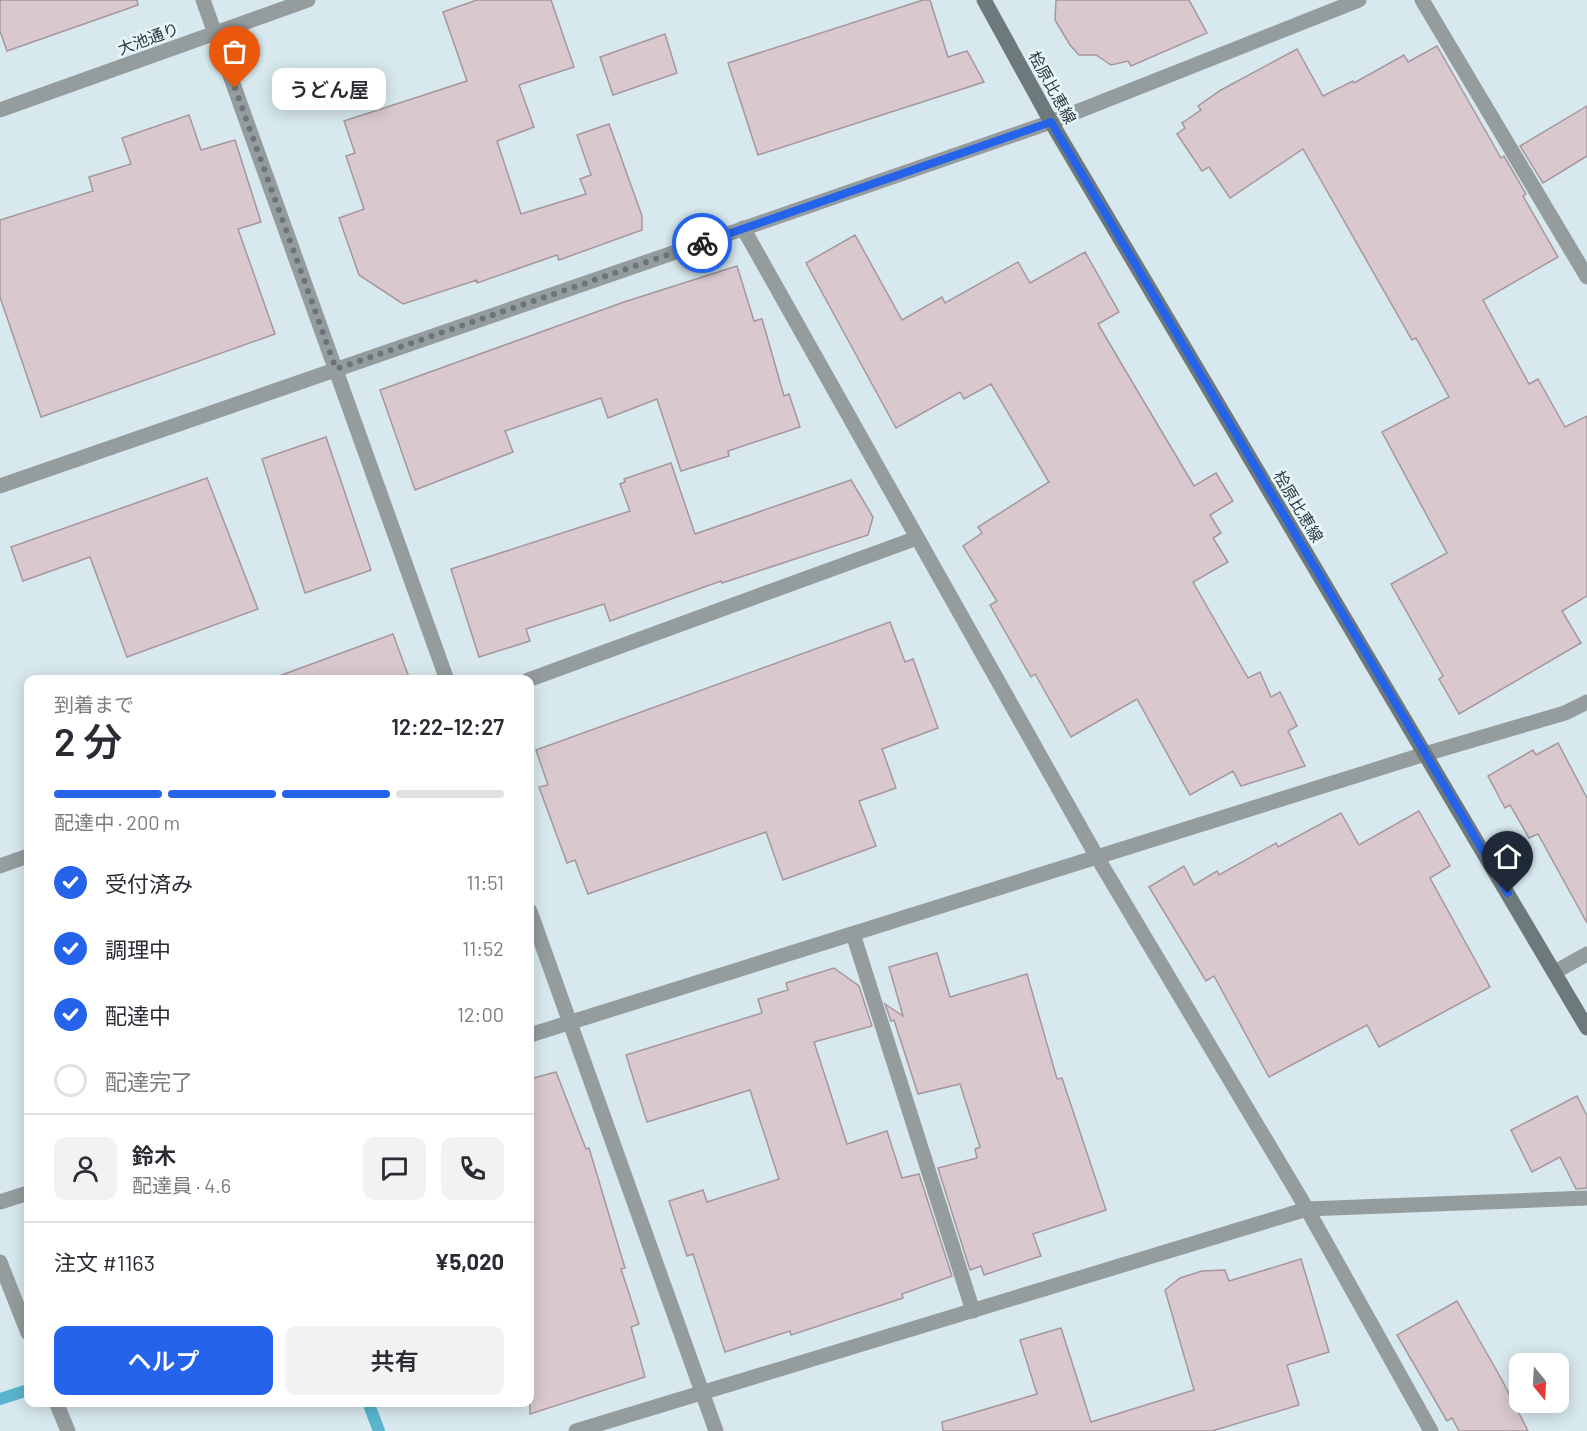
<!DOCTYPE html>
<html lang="ja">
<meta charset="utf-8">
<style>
:root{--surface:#fff;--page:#f2f2f3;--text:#2b2b33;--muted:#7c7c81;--line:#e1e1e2;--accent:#2563eb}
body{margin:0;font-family:Barlow,"Noto Sans JP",sans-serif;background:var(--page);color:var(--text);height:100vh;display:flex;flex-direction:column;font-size:22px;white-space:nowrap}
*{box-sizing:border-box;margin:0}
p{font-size:20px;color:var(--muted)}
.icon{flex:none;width:33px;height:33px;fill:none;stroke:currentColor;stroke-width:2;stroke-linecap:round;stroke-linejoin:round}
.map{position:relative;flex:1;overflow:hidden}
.sheet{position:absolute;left:24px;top:675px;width:510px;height:732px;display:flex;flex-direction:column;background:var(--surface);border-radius:12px;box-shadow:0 3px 15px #0003}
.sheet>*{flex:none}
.needle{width:39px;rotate:162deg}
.controls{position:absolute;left:1509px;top:1353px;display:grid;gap:12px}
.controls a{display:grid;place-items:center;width:60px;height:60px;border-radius:12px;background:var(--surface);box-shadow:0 3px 15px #0003;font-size:30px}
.pin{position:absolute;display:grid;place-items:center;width:51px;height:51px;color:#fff;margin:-62px -26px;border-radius:50% 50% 50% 0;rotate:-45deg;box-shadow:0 0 6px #0007}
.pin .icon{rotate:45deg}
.courier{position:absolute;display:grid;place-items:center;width:60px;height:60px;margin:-30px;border:4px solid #2563eb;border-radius:50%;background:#fff;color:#222;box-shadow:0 2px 8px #0007}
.bubble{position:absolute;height:42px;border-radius:12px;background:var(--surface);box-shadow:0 3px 15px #0003;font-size:20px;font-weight:600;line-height:42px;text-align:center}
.head em{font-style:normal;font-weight:600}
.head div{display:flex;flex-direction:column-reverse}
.head{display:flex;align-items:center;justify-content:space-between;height:102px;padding:0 30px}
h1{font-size:39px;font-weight:600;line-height:45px}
.bar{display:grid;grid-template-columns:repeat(4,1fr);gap:9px 6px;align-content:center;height:72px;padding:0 30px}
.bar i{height:8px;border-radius:4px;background:var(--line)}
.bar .current{background:var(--accent)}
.bar p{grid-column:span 4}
.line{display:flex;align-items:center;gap:15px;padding:0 30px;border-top:2px solid var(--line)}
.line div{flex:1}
.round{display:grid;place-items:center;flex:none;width:63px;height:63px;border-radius:12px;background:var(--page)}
ol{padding:0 30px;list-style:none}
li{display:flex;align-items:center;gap:18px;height:66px}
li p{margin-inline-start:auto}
li .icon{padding:6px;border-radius:50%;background:var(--accent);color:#fff;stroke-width:4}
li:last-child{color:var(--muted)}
li i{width:33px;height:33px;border:3px solid var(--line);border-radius:50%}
.cta{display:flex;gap:12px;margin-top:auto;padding:12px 30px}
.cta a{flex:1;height:69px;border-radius:12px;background:var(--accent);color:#fff;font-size:24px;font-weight:600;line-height:69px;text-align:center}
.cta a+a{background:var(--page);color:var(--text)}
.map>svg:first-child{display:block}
</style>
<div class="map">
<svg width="1587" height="1431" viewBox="0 0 1587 1431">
<rect width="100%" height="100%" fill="#d7e9ee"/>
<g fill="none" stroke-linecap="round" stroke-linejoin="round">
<g stroke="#59b5ce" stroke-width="12">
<polyline points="0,1399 28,1390"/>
<polyline points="368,1402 379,1431"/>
</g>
</g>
<g fill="#d9c9cf" stroke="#a6969d" stroke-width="1.5">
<polygon points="0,0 137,0 138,5 7,51 0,31"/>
<polygon points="477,0 551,0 574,67 519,85 534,127 497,141 521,214 586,194 580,179 591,175 577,135 609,124 642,216 642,230 559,260 557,255 477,283 477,280 403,304 359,275 339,218 364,209 346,156 355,153 344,121 467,81 443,12"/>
<polygon points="923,0 930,0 948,57 967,51 984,82 758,155 728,63"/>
<polygon points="1056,0 1189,0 1207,33 1131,66 1128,61 1111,65 1096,55 1079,55 1070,45 1055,20"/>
<polygon points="665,34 677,73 613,95 600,57"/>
<polygon points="1437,46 1501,158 1504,156 1526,194 1523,196 1558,257 1483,300 1529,384 1538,379 1565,427 1587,416 1587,596 1562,611 1581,643 1459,714 1439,679 1443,676 1391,584 1447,553 1382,432 1449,397 1416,338 1412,340 1303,149 1230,198 1209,167 1202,171 1177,134 1185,128 1182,123 1201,110 1198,106 1221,90 1297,49 1323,96 1353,81 1354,83 1404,55 1408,62"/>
<polygon points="1587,106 1587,156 1543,183 1520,146"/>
<polygon points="189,115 201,150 235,140 261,222 238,229 275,334 41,417 0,297 0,220 93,191 89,177 131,164 122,138"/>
<polygon points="855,235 902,320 942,297 945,303 1018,262 1030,283 1085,252 1119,312 1098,324 1134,385 1194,486 1216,473 1233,501 1210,515 1221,533 1213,538 1228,562 1193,582 1248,678 1260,672 1271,697 1280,692 1297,726 1288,731 1305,766 1241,786 1233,771 1190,795 1137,699 1071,737 1035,674 1031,677 990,605 997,601 963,546 982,533 978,527 1049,482 991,384 964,399 960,392 896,428 806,263"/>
<polygon points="737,266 754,321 762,319 784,396 789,394 800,427 728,451 729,456 681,471 657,399 608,418 601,398 505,431 513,452 415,490 380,390 624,302"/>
<polygon points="326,437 371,570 305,593 262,459"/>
<polygon points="671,463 695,534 851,480 873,517 868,535 722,583 721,581 610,621 604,604 526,629 530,641 479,657 451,569 630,511 620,484 625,482 624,479"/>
<polygon points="207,478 258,609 127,657 90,557 23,581 11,547"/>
<polygon points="890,622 905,662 913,659 938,728 882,749 896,788 859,801 876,846 783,880 766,832 588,894 575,860 567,863 539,787 548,785 536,750"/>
<polygon points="393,634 410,680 280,680 279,676"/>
<polygon points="1558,743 1587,798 1587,923 1538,834 1529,838 1510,805 1505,808 1488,776 1533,750 1536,755"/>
<polygon points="1419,811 1450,866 1430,878 1490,987 1379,1047 1367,1025 1269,1077 1214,976 1206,981 1149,887 1184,866 1194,885 1217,871 1219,875 1276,843 1278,847 1341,813 1359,845"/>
<polygon points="937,953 950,997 1027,974 1057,1079 1062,1078 1106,1210 1033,1234 1041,1256 984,1275 981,1266 970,1270 938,1168 977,1158 975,1149 980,1147 960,1084 918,1094 894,1020 891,1021 885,1004 903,1016 889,967"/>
<polygon points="834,968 859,986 872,1026 814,1042 847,1144 887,1131 902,1178 919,1174 952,1276 902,1294 903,1298 791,1335 790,1331 725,1352 693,1254 687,1256 669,1201 703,1190 707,1202 779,1179 750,1090 647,1122 626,1055 762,1013 758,999 788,990 786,983"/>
<polygon points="556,1072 586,1149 589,1148 625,1268 621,1269 639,1324 631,1327 645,1377 530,1414 530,1079"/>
<polygon points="1577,1096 1587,1116 1587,1188 1576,1189 1560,1157 1532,1172 1511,1130"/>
<polygon points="1301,1259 1329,1352 1287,1365 1299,1405 1212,1431 943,1431 942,1422 1037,1394 1020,1340 1061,1328 1091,1422 1194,1390 1165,1290 1180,1278 1202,1271 1225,1270 1229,1281"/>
<polygon points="1457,1301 1502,1380 1528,1431 1459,1431 1452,1418 1447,1421 1397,1335"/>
</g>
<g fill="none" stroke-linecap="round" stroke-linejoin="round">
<g stroke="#959c9e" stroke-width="15">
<polyline points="203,0 447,680"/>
<polyline points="1422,0 1587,277"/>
<polyline points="743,228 1097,857 1307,1209 1431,1431"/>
<polyline points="0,486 1051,122 1359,0"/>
<polyline points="528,680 917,538"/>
<polyline points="0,866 28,856"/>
<polyline points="530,911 716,1431"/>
<polyline points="853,934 973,1311"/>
<polyline points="1555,972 1587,954"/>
<polyline points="530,1035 1425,754 1565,713 1587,702"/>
<polyline points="0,1202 28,1193"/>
<polyline points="0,1262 28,1333"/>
<polyline points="56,1402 68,1431"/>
</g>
<g stroke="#959c9e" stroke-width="15">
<polyline points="0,110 308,0"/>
<polyline points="576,1431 1307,1209 1587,1198"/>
</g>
<polyline stroke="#6e797c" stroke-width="15" points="984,0 1051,122 1587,1028"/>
</g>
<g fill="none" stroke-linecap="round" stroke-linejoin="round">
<polyline stroke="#6b7579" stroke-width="6" stroke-dasharray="0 10.8" points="235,88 336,369 702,243"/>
<polyline stroke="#2563eb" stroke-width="8" points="702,243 1051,122 1508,893"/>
</g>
<g text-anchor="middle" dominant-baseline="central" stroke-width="5" stroke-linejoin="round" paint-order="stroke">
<g font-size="16" fill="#31373a" stroke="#e5f6fc">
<text transform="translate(148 38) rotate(-20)">大池通り</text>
<text transform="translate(1053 87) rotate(61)">桧原比恵線</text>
<text transform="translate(1299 506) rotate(59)">桧原比恵線</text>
</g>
</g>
</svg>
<div class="controls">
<a><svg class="needle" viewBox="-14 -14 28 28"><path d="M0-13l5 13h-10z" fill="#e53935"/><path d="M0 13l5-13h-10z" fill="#7c7c81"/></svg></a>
</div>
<div class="pin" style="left:235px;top:88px;background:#ea580c"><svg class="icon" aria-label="bag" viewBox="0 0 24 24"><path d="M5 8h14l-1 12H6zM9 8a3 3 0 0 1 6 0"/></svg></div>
<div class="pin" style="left:1508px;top:893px;background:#1f2937"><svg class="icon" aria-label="home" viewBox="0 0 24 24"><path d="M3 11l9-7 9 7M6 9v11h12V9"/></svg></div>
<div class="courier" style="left:702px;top:243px"><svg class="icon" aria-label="bike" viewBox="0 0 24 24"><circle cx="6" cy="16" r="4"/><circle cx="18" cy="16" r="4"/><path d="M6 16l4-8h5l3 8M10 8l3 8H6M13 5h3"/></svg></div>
<div class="bubble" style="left:272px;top:68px;width:114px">うどん屋</div>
<section class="sheet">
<div class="head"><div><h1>2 分</h1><p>到着まで</p></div><em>12:22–12:27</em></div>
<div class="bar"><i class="current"></i><i class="current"></i><i class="current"></i><i></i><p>配達中 · 200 m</p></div>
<ol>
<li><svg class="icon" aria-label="check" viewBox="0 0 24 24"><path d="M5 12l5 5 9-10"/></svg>受付済み<p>11:51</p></li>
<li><svg class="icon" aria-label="check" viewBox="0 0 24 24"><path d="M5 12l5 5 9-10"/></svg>調理中<p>11:52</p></li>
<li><svg class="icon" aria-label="check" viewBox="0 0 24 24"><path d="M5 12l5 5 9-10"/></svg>配達中<p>12:00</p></li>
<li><i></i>配達完了</li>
</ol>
<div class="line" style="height:108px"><a class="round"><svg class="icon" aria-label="person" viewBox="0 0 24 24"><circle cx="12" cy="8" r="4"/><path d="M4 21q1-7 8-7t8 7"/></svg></a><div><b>鈴木</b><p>配達員 · 4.6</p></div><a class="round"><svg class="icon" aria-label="chat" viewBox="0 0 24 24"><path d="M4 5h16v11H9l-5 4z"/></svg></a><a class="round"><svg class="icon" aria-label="phone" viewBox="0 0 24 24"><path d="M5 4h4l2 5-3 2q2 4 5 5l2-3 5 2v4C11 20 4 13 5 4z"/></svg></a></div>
<div class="line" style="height:78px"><div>注文 #1163</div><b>¥5,020</b></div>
<div class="cta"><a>ヘルプ</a><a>共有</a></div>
</section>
</div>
